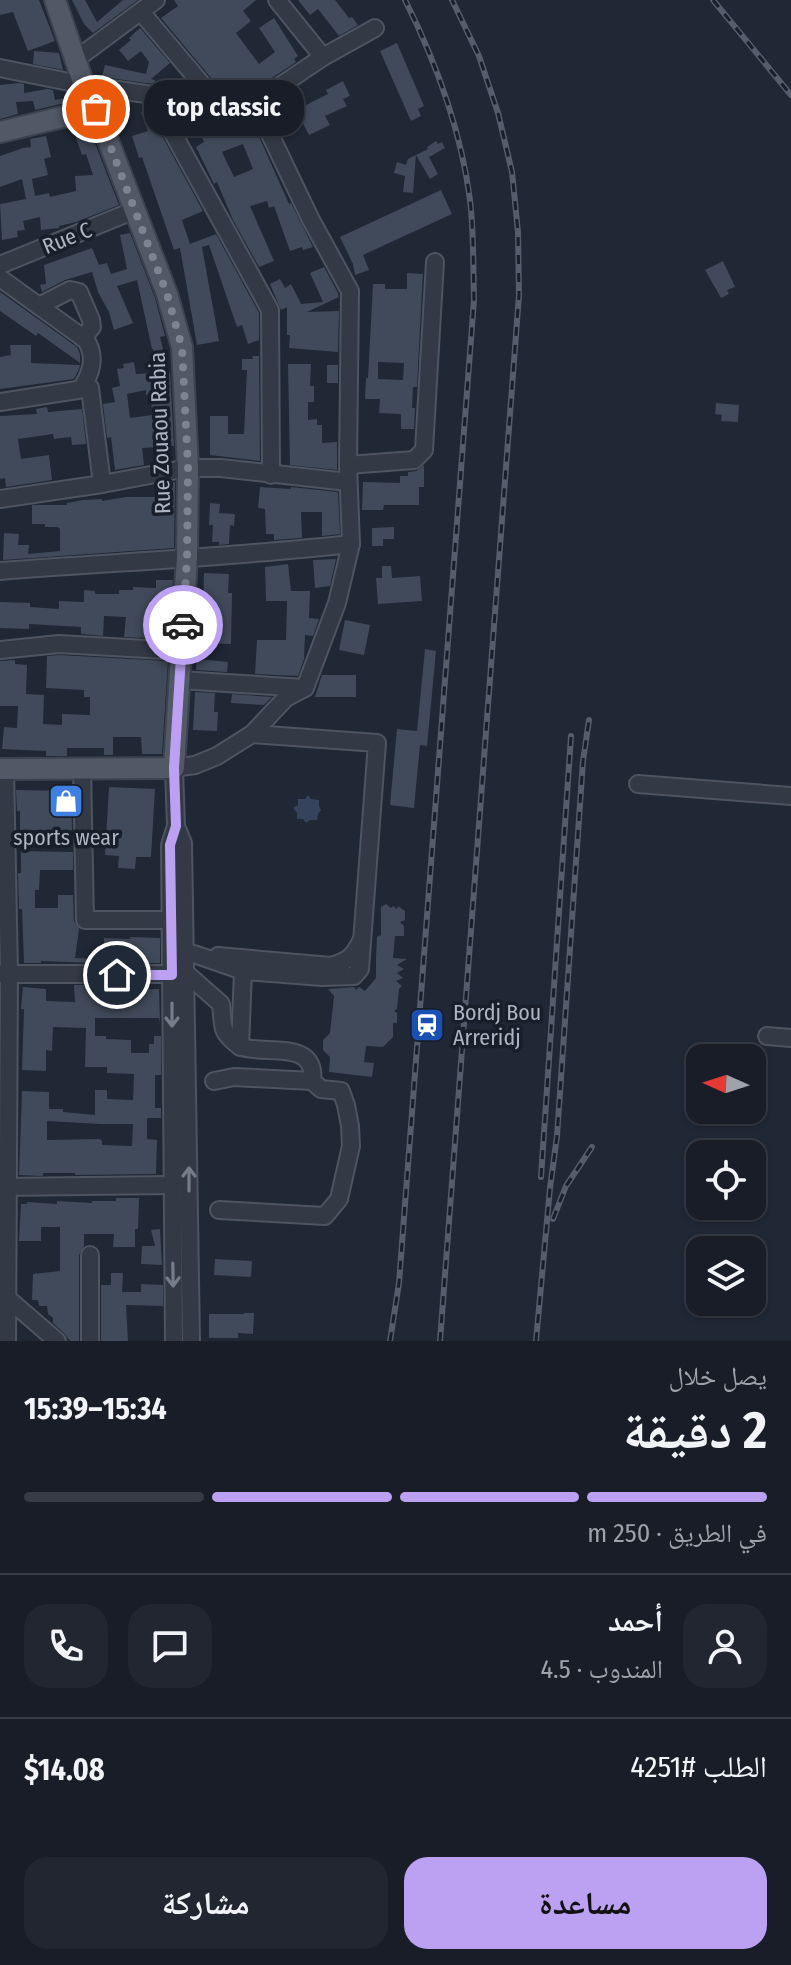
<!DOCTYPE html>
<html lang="ar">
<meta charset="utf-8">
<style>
:root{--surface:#181d28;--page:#212630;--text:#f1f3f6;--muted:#9fa2a8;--line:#363b45;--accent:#bca0f2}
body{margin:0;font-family:"Fira Sans Condensed","Noto Naskh Arabic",sans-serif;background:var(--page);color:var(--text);direction:rtl;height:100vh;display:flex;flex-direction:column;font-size:30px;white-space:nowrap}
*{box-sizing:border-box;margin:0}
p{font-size:26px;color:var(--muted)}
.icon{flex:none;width:44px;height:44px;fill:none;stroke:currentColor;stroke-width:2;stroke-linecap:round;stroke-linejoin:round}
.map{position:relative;height:1341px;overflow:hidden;direction:ltr}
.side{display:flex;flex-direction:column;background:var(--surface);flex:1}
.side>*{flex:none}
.needle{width:52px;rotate:273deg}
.tools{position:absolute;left:686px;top:1044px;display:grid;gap:16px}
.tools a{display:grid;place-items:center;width:80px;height:80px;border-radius:16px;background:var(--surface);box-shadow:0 2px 6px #0004,0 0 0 2px var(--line);font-size:40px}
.pin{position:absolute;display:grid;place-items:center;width:68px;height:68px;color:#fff;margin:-34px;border:4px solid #fff;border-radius:50%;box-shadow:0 2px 8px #0007}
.courier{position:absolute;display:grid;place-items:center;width:80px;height:80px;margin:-40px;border:6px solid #bca0f2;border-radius:50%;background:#fff;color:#222;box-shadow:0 2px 10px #0007}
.bubble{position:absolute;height:56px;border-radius:24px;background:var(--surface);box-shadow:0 2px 6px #0004,0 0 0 2px var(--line);font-size:26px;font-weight:700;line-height:56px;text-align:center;direction:rtl}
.summary em{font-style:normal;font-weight:700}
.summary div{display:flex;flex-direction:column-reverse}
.summary{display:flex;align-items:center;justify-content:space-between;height:136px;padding:0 24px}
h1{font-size:52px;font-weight:700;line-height:60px}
.bar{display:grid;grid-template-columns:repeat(4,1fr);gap:12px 8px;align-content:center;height:96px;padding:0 24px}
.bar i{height:10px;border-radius:6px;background:var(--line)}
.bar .current{background:var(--accent)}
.bar p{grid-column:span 4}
.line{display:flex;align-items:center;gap:20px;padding:0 24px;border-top:2px solid var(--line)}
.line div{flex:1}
.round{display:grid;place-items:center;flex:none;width:84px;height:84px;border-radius:24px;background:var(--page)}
.action{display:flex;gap:16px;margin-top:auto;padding:16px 24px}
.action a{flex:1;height:92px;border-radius:24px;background:var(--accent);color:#111;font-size:32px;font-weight:700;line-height:92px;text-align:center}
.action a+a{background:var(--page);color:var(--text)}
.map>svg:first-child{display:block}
</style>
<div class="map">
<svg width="791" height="1341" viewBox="0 0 791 1341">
<rect width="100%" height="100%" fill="#202735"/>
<polygon fill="#36435d" points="308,795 311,799 319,800 319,806 321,810 318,814 317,820 310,820 306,823 303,819 297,819 297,813 293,808 298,805 298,799 305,799"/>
<g fill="#414a5a" fill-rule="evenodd">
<polygon points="0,0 39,0 55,41 28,51 13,12 0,15"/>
<polygon points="72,0 85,0 97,22 123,0 138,0 93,33 84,24"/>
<polygon points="174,0 256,0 243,11 251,21 236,33 259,64 275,52 259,28 274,18 298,56 294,59 296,62 251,92 225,89 218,83 216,84 161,18 178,6"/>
<polygon points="298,0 335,0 349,18 352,17 358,25 339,36 318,9 310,15"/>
<polygon points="140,28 170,63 151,79 155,80 154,84 102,77 105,65 146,74 149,62 141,51 128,61 119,50 131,40 129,38"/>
<polygon points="397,43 424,106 418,109 421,116 411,121 380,51"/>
<polygon points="34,51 59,53 63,70 33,64"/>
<polygon points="343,81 350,96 343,99 347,106 325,116 330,125 309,135 296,110 328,94 326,90"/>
<polygon points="19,83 24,84 24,93 47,89 53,90 55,100 75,96 77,100 35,110 33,101 16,102 18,114 0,119 0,85"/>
<polygon points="148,110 203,211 182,220 190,244 216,234 259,313 259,340 248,344 242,325 237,327 209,245 202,247 219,341 197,345 180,248 174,250 142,157 139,158 132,136 148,131 141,112"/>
<path d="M203,111L209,125L214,123L219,135L238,127L241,136L256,130L289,204L291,203L313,247L303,250L302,247L290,251L274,206L269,208L267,201L250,206L274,261L259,267L233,220L217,182L214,184L196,147L204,142L193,115ZM243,144L253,169L234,177L222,152Z"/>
<polygon points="91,133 119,205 76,222 59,226 59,228 41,230 40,217 23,221 25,230 17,231 18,237 2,240 0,204 26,199 22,179 0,187 0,156 23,148 31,147 30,139 46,136 51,157 44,159 48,175 32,179 35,196 49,193 50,197 76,191 75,176 93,175 86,154 82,155 76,138"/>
<polygon points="436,141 438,144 442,142 445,148 429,157 438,174 430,179 416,155 413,193 403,192 405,176 394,173 397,162 406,165 408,159 428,149 427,147"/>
<polygon points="441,190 452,214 363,255 369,270 355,275 353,264 340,237"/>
<path d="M130,233L155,298L165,336L160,337L165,357L166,373L170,372L174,446L142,448L144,465L115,470L111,437L107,438L103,404L115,402L112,388L120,386L117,369L124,368L123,364L134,362L136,374L155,373L153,349H152L137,280L117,286L133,323L114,330L109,312L98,292L92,272L65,280L42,292L40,285L46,284L44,265L92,248L99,265L107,263L111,274L127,269L120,235ZM146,390V395L151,394L152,415L130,418L127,394Z"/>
<polygon points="723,261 735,287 727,290 729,294 721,298 705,270"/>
<polygon points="324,267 337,291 339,297 307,312 339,311 338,352 289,348 290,335 287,335 287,307 281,310 270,284 280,279 285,288 291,284 301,304 323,302 310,273"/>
<path d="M423,271L417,387H413L412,408H415L414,429H401V414L379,413L380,399H365L366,378H368L373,284H385V289H407V273L423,274ZM378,362L404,363L403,380L378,379Z"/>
<polygon points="0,292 77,347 80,354 80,363 38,333 36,336 0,311"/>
<polygon points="10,345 31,345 31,363 80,365 79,369 74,379 0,389 0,357 11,355"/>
<polygon points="252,356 259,356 260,461 210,455 210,416 228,416 228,434 244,434 247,370 242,370 242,359 253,359"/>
<polygon points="288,364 311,364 310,386 314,386 314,402 308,402 308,420 317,419 317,425 322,425 322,443 337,442 337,470 290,465"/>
<rect x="327" y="365" width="11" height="18"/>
<polygon points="716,403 739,405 738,422 721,421 722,415 715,414"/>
<polygon points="47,407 48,412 82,409 86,444 72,445 71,437 54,439 53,434 18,439 21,459 49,455 52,480 6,487 5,478 0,479 0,416 37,414 36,409"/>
<polygon points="424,465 424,487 419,487 419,505 384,505 383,510 362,510 363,482 400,483 400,476 408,476 408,472 416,471"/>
<polygon points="175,482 174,548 3,560 4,533 19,534 18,545 29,545 28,554 60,551 60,529 58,527 45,527 45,524 32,524 32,505 67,505 67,503 83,500 102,499 102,501 126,497 162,497 163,484"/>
<polygon points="260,487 291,489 291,487 338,492 340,534 322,536 322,512 301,512 302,538 274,540 274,534 266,534 265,509 258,508"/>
<polygon points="210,503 220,504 219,513 235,514 234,526 230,525 229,544 219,545 219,542 212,542 213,525 209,525"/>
<polygon points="394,527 394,539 383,539 383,546 372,546 372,528"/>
<polygon points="336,559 330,586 315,588 313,560"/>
<polygon points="288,564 291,591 310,591 309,618 319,619 313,636 305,635 304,659 298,676 255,674 257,640 286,640 287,601 266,601 265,567"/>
<polygon points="382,566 391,566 392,578 420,576 422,601 378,604 376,578 382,578"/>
<polygon points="204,573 229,574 228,593 232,593 231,644 202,643"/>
<polygon points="156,580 173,580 169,639 124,637 126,617 104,616 103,636 81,634 81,627 29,624 29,629 0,628 0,602 30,603 30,607 59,609 59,601 84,602 84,590 95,591 95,594 119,594 119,590 133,590 133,587 156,588"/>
<polygon points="345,620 370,625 364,655 339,650"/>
<polygon points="425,649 436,651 427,746 420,745 414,808 390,805 397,729 417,731"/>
<polygon points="59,655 168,661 162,754 142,754 141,737 113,737 113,755 104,755 104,748 67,748 67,756 46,756 46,751 2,749 4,727 17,728 18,706 0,706 0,661 15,660 15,664 27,665 26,694 44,695 43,724 62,725 62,714 90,715 90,697 84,697 84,690 46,688 47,656"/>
<polygon points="197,659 228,662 227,672 196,670"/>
<polygon points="322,675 356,675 356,697 315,697"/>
<polygon points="195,692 215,693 214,712 218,712 217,731 193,730"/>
<polygon points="232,694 272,697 264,705 231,703"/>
<polygon points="109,787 155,789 151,857 136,857 135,869 118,868 119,856 105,855"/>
<polygon points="16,790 71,791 72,830 20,830 20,811 17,811"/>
<polygon points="21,851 73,852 73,870 40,870 39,890 35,890 35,908 58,908 58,895 73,895 74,921 79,929 75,958 96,959 96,963 41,961 41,963 24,963 22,909 19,909 18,873 21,873"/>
<polygon points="386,904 391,908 393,906 397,909 398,906 405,911 405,920 400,922 404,926 404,936 395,936 393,958 407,959 397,965 404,969 397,973 403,978 396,981 402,986 399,989 397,1009 394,1011 397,1013 397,1023 393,1023 393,1037 383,1047 366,1046 364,1062 374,1063 372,1077 329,1072 330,1057 323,1050 323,1040 330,1033 334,996 328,989 354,987 356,990 359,987 365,991 376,978 376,957 377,937 381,935 381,907"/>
<polygon points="130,937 160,938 160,963 113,963 114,947 104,947 104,938 130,939"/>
<path d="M74,985H95L113,988V985H128V990L159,989L160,1024L159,1018H95V1036H106V1039L131,1040V1053H149V1044H154V1036H161V1075H155V1108H161V1118H147V1139L157,1140L156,1174L75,1175V1173H43V1176L19,1175L22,1091L49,1092V1109H63V1112L95,1115V1090H107V1099L133,1100L134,1074L107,1073V1067H85L86,1028L53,1027L52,1051L46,1050V1071L22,1070L24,1009H21L23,987L46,989V1001L75,1002ZM47,1121L100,1124H133L132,1146L102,1145V1141L100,1139L47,1140Z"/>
<polygon points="116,1198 139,1198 138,1229 135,1229 135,1247 113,1247 114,1234 84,1234 84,1246 79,1255 79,1341 70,1341 64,1333 53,1323 53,1318 48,1314 47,1306 39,1306 38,1300 32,1300 33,1274 60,1271 60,1227 41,1227 41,1241 19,1241 21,1204 27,1204 27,1202 57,1204 57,1201 92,1203 92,1201 116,1201"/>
<polygon points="160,1229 162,1265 141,1264 142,1246 155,1246 151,1230"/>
<polygon points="215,1259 252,1261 251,1277 214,1275"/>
<polygon points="111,1273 123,1273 122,1292 141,1292 141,1284 163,1285 163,1306 126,1305 128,1341 101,1341 101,1285 111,1285"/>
<polygon points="244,1313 254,1313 253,1334 238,1333 238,1338 209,1338 209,1314 244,1314"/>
</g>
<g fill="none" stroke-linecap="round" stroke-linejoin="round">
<g stroke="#4e5460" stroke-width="20">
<g id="minor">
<polyline points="277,0 323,57"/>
<polyline points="141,12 216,101"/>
<polyline points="75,60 156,0"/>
<polyline points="0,68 84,85 146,94 255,103 323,57 375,28"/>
<polyline points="152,95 270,310 271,475"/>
<polyline points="0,265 135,210"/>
<path d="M0,278L86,340C95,355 93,369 84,384L90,388L0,402"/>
<polyline points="39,306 70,290 79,292 91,320 92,327 83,338"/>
<polyline points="90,388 102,484"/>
<polyline points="348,465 414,460 424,450 435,262"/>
<polyline points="0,499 102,484 188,468 221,468 348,482"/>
<path d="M0,571C117,562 234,557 351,544"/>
<polyline points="0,650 59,644 182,651"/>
<polyline points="180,680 305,688 337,603 351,544 348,465 350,291 311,220 255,103"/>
<polyline points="5,769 9,973 7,1341"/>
<polyline points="82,769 85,920 171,920"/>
<polyline points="638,784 791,796"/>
<polyline points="176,826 183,843 191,1341"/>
<polyline points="172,953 194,954 243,971 322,977 354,976 360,969 377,743 252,734"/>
<path d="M218,956L331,966C349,961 354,956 362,939"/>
<path d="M0,974H187L221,1004C222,1012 222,1022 224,1029C226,1035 236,1045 242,1047C265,1055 317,1039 312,1081L321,1089L341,1091L346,1105L350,1126L351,1146L339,1199L325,1216L219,1210"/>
<polyline points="767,1036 791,1038"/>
<polyline points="240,1047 243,971"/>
<polyline points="214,1081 234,1077 312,1081"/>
<polyline points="0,1187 172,1185"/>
<polyline points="90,1255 90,1341"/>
<polyline points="0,1297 6,1297 57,1341"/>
<polyline points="174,1341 170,845 176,826 174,768 195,765 217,756 252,734 286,698 303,689"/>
</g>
</g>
<g stroke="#3d424f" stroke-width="24">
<g id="major">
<polyline points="0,132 96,109"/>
<polyline points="0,769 174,768 187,557 188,468 182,347 167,294 96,109 84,85 55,0"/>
</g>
</g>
<use href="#minor" stroke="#333945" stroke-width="16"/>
<use href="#major" stroke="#515866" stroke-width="20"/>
<g stroke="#555d6c" stroke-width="6">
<g id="rail">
<polyline points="713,0 791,95"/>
<polyline points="541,1177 571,736"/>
<polyline points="553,1219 566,1186 592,1147"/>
<path d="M390,1341L399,1283L474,300C473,267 474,233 470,200C461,131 436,62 405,0"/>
<polyline points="440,1341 519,295 518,232 512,172 498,113 479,56 452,0"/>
<polyline points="536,1341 550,1188 557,1136 583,761 589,720"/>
</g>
</g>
<use href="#rail" stroke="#191f2a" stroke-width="3" stroke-dasharray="9" stroke-linecap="butt"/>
</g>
<defs><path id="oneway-shaft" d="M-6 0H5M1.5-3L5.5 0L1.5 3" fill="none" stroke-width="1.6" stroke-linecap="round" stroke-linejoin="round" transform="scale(2)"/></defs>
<g stroke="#767d8a">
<use href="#oneway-shaft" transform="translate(172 1015) rotate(90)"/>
<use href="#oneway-shaft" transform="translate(189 1179) rotate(-90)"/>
<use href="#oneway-shaft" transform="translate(173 1275) rotate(89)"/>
</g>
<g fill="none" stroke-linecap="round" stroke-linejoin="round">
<polyline stroke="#7c8391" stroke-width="8" stroke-dasharray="0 14.4" points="96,109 167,294 182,347 188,468 187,557 183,625"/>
<polyline stroke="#bca0f2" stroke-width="10" points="117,975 172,975 170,845 176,826 174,768 183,625"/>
</g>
<defs>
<g id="shop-square" transform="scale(1.8)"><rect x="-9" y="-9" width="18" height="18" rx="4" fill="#3f7fe0" stroke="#191f2a"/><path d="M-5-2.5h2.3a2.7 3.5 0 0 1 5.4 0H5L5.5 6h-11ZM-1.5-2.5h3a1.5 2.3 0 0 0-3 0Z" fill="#fff"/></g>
<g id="station-square" transform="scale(1.8)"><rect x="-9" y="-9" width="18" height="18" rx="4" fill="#1a4fb4" stroke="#191f2a"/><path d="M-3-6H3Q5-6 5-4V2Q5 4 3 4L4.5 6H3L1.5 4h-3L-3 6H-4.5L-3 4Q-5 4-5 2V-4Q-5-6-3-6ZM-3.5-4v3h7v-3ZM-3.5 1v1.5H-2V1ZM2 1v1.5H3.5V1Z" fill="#fff"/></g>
</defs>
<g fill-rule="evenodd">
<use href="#shop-square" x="66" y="801"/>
<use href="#station-square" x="427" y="1025"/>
</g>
<g text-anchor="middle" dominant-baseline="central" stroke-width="7" stroke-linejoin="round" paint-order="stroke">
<g font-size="22" fill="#adb4c2" stroke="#191f2a">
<text transform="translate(67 238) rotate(-22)">Rue C</text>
<text transform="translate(160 433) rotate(-92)">Rue Zouaou Rabia</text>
</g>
<g font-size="22" fill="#adb4c2" stroke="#191f2a">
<text x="66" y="837">sports wear</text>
<text x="453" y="1012" text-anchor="start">Bordj Bou<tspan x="453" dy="25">Arreridj</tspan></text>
</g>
</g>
</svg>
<div class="tools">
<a><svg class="needle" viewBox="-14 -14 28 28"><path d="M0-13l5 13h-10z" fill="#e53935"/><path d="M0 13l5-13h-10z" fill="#9fa2a8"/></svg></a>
<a><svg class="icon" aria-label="locate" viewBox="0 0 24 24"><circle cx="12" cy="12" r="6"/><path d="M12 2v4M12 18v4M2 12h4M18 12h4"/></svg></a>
<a><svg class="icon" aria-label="layers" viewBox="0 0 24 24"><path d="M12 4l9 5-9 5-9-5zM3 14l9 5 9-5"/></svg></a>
</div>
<div class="pin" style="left:96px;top:109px;background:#ea580c"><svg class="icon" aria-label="bag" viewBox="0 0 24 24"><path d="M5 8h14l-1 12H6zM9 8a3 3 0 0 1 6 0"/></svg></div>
<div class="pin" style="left:117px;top:975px;background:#1f2937"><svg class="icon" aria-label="home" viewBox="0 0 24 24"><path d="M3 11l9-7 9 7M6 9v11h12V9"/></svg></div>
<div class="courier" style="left:183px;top:625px"><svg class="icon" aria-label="car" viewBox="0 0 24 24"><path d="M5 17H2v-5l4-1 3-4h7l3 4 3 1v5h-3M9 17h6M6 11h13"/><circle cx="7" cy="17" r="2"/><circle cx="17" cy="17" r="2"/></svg></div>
<div class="bubble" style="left:144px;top:80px;width:160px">top classic</div>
</div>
<section class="side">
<div class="summary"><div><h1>2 دقيقة</h1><p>يصل خلال</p></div><em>15:34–15:39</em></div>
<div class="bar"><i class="current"></i><i class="current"></i><i class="current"></i><i></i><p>في الطريق · 250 m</p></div>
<div class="line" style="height:144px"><a class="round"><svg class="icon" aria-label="person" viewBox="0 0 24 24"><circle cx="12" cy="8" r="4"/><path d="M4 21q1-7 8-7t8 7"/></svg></a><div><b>أحمد</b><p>المندوب · 4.5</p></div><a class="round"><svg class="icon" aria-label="chat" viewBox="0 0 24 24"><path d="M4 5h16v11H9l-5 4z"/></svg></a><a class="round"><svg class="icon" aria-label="phone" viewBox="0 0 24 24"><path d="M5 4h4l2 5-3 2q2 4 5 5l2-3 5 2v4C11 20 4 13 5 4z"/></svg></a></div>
<div class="line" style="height:104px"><div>الطلب #4251</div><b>$14.08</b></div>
<div class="action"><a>مساعدة</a><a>مشاركة</a></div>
</section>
